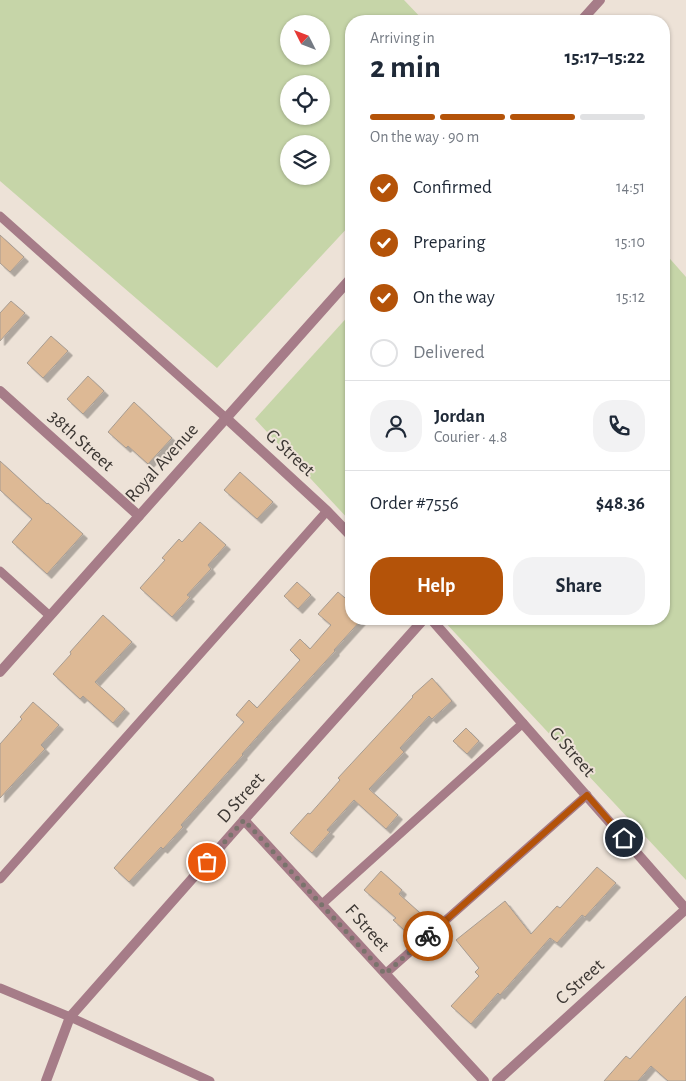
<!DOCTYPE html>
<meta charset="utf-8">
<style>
:root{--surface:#fff;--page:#f2f2f3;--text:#1f2937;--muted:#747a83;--line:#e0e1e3;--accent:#b45309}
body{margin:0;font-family:"Alegreya Sans",sans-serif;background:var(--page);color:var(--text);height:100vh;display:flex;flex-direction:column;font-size:19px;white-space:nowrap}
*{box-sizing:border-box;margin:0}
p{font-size:16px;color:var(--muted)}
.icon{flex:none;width:28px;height:28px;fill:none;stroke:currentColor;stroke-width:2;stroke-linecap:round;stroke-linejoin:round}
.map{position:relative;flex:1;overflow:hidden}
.drawer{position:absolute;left:345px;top:15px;width:325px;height:610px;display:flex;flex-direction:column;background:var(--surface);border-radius:20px;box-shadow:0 1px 4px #0004}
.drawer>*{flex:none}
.needle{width:32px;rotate:312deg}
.buttons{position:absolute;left:280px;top:15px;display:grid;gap:10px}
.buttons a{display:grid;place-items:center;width:50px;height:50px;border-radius:50%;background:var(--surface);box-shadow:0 1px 4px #0004;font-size:25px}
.pin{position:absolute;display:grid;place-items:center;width:42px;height:42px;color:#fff;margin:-21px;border:2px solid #fff;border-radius:50%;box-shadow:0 1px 5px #0007}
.courier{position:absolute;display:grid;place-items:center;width:50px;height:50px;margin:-25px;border:4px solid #b45309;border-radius:50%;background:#fff;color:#222;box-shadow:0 1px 6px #0007}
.head em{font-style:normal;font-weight:700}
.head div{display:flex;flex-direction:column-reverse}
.head{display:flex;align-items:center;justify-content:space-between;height:85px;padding:0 25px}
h1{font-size:32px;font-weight:700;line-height:38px}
.bar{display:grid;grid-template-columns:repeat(4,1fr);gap:8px 5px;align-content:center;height:60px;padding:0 25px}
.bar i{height:6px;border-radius:4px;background:var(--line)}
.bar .current{background:var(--accent)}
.bar p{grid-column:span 4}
.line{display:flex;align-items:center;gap:12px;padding:0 25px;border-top:1px solid var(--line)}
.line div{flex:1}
.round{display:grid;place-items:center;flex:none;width:52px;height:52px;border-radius:20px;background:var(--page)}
ol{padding:0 25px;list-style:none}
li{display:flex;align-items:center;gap:15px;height:55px}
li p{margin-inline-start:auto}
li .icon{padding:5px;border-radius:50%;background:var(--accent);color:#fff;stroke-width:4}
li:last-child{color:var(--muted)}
li i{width:28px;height:28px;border:2px solid var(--line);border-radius:50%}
.primary-button{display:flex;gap:10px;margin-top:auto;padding:10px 25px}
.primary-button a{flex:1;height:58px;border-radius:20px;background:var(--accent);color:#fff;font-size:20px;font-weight:700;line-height:58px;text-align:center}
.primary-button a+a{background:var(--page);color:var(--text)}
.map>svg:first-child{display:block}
</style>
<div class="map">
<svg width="686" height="1081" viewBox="0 0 686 1081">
<defs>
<filter id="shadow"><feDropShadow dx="4.5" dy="4.5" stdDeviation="0" flood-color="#0004"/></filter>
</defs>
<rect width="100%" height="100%" fill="#ede2d7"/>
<g fill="#c6d5a8" fill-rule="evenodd">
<path d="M0,0H404L424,21H351V224L217,368L0,181ZM289,24H321V56H289ZM289,84H321V116H289ZM289,144H321V176H289Z"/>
<polygon points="664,252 686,277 686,880 442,619 664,619"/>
<polygon points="351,313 351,522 255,419"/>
</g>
<g fill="#ddb995" stroke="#a79c92" filter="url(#shadow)">
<polygon points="0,235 24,257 10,272 0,263"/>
<polygon points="11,301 25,313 0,341 0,313"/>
<polygon points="51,336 68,351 43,378 27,363"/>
<polygon points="88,376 104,391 83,414 67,399"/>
<polygon points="134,402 172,438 148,464 128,446 126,448 108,432"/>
<polygon points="0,461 47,504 48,503 83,534 47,574 12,542 32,519 0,490"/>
<polygon points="240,472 273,502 257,519 224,490"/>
<polygon points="200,522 226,545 208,565 211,569 187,595 190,597 172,617 140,588 165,560 162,558 179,539 182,542"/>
<polygon points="297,582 311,595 298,609 284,596"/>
<polygon points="338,592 351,603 351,619 362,619 334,650 335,651 271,721 242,754 243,755 181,825 183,827 163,849 161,847 129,882 114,868 244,722 236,715 249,700 257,708 300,660 290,650 300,639 310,649 331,625 318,614"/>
<polygon points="103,615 132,642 95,682 125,709 113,723 83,696 80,699 53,674 71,654 70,652"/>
<polygon points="432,678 452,701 432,719 429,716 400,748 404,752 369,789 398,815 386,829 354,800 327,830 330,832 312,853 290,833 308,813 310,814 340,780 338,778 413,697 412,696"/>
<polygon points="33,702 59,725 41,745 45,749 0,798 0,744 22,719 20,717"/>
<polygon points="466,728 479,741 467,754 453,741"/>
<polygon points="597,867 616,883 585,917 582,915 557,943 550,938 500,995 498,993 471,1024 451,1006 479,976 475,972 479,968 456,940 505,901 531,934 557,906 560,908"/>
<polygon points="381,871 402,890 399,894 429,921 413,938 393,920 396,918 364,890"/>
<polygon points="686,996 686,1081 668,1081 651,1066 638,1081 604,1081 626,1056 630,1059"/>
</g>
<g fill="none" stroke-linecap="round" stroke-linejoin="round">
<g stroke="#a67c88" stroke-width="9">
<polyline points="0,216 226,418"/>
<polyline points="0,571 50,616"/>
<polyline points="0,879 327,511"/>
<polyline points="322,904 523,723"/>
<polyline points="385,974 587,795"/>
<polyline points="0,988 70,1017 210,1081"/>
</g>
<g stroke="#a67c88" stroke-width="10">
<polyline points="581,21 600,0"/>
<polyline points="0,391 139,516"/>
<polyline points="226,418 327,511 351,536"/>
<polyline points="431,619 686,909"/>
<polyline points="0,672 351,278"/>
<polyline points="244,820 484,1081"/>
<polyline points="46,1081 70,1017 244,820 424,619"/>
<polyline points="497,1081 686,909"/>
</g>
</g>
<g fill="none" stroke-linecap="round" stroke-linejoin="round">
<polyline stroke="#7a736c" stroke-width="5" stroke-dasharray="0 9" points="207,862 244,820 385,974 428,936"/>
<polyline stroke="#b45309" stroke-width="6" points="428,936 587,795 624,838"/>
</g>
<g text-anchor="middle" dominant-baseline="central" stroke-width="4" stroke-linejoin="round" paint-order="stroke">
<g font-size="19" fill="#3c3733" stroke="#ede2d7">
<text transform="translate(81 441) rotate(42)">38th Street</text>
<text transform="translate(290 453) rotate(43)">G Street</text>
<text transform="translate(162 463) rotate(-48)">Royal Avenue</text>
<text transform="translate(572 752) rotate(49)">G Street</text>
<text transform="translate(241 798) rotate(-48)">D Street</text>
<text transform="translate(367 928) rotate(48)">F Street</text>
<text transform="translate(580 982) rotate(-42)">C Street</text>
</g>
</g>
</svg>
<div class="buttons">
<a><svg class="needle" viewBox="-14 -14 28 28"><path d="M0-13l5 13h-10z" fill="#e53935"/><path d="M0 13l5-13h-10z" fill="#747a83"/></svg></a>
<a><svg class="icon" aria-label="locate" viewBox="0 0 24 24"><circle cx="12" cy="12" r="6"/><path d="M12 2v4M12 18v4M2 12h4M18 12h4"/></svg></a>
<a><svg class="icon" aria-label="layers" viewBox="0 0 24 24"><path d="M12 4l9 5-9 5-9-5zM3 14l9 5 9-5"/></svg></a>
</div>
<div class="pin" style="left:207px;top:862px;background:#ea580c"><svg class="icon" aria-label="bag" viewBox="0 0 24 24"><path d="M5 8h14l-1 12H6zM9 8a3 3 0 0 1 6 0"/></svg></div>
<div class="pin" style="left:624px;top:838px;background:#1f2937"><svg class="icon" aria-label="home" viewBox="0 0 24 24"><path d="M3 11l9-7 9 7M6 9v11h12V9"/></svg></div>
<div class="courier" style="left:428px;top:936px"><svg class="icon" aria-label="bike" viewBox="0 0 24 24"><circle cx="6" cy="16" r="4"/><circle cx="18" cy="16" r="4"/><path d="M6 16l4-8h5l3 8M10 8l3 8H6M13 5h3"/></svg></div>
<section class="drawer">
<div class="head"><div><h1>2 min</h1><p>Arriving in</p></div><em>15:17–15:22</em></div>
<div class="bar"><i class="current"></i><i class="current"></i><i class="current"></i><i></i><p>On the way · 90 m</p></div>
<ol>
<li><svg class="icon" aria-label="check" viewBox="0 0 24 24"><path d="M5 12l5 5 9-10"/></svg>Confirmed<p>14:51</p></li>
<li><svg class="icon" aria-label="check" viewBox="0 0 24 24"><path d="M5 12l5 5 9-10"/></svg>Preparing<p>15:10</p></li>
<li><svg class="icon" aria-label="check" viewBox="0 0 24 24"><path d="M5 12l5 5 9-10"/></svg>On the way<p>15:12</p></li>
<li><i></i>Delivered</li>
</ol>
<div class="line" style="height:90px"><a class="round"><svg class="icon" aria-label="person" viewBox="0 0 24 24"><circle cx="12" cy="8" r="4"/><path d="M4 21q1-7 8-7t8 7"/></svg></a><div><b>Jordan</b><p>Courier · 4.8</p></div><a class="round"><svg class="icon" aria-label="phone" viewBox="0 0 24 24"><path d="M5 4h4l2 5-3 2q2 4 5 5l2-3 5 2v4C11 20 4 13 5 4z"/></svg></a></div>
<div class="line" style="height:65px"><div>Order #7556</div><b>$48.36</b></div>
<div class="primary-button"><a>Help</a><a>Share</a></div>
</section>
</div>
